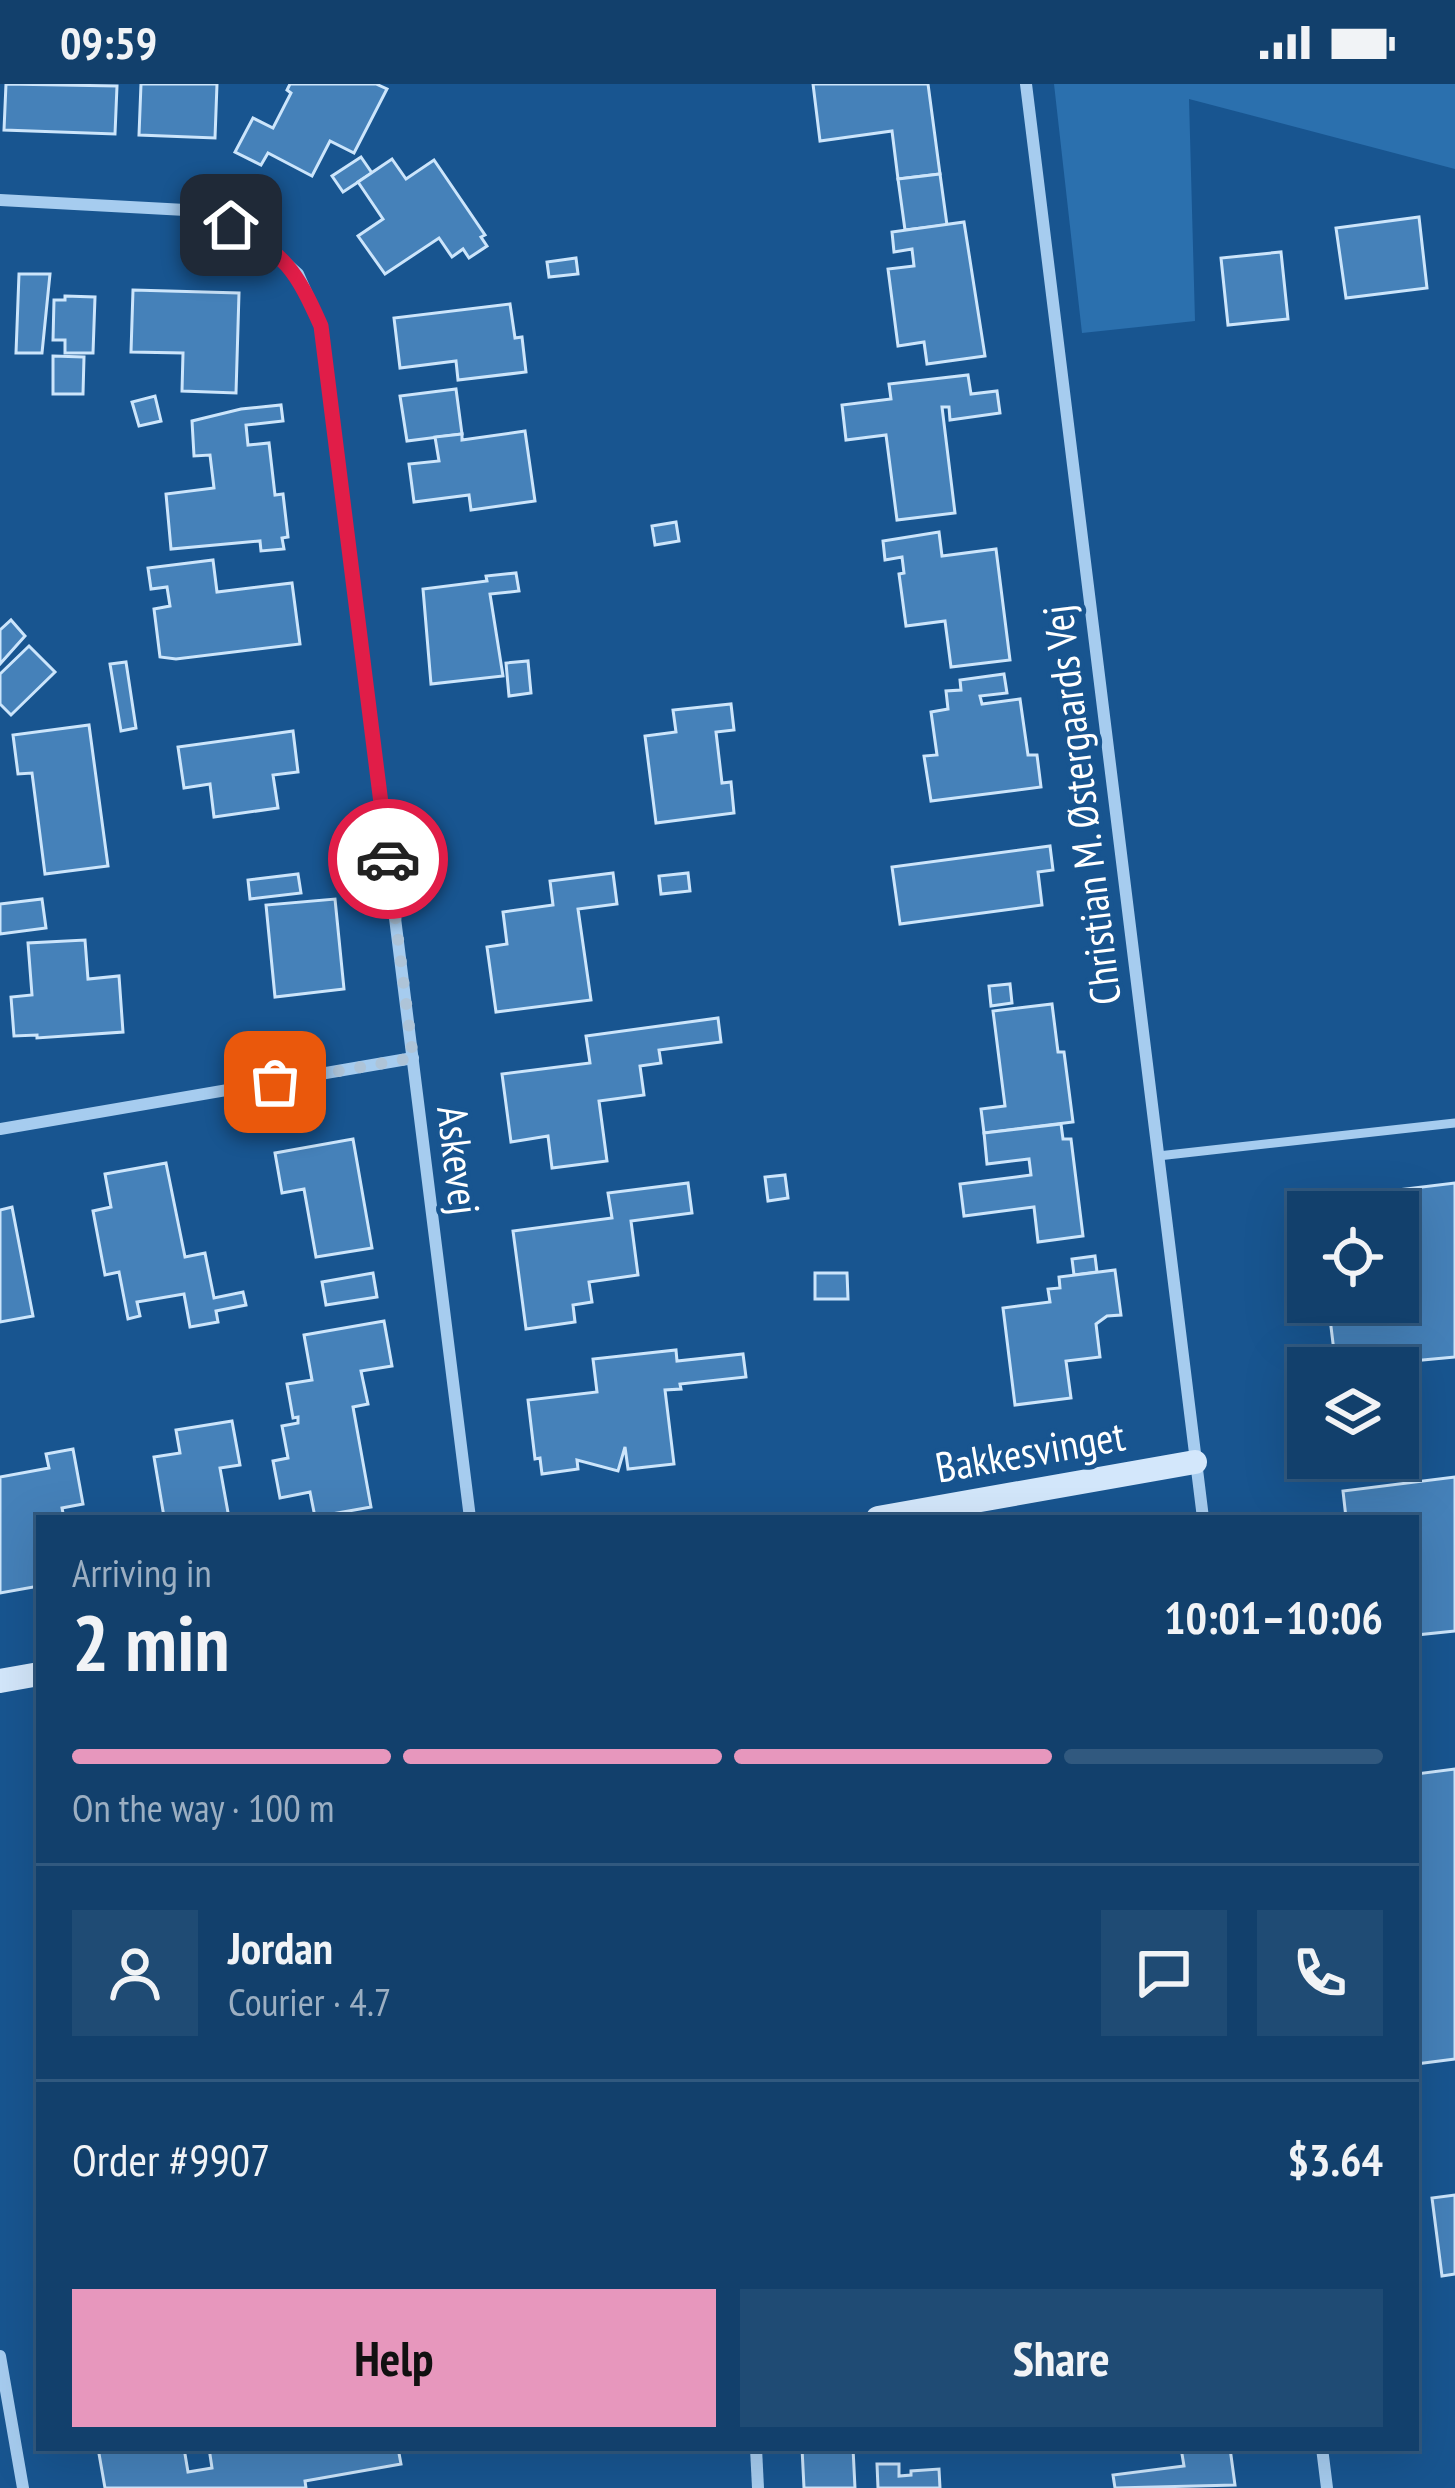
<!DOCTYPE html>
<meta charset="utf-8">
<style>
:root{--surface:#12406c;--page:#1f4b74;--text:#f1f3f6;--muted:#9cafc2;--line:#31597f;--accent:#e797bd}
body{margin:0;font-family:"PT Sans Narrow",sans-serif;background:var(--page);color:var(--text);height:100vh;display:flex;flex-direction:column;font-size:45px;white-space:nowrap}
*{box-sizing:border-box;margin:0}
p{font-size:39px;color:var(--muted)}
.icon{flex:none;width:66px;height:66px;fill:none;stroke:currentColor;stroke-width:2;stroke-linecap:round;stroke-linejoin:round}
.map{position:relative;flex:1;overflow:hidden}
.details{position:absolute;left:36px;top:1431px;width:1383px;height:936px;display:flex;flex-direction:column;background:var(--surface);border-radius:0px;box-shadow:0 12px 48px #0002,0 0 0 3px var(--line)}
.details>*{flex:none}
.buttons{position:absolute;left:1287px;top:1107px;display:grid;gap:24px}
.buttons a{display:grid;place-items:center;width:132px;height:132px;border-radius:0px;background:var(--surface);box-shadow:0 12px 48px #0002,0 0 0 3px var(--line);font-size:60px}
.pin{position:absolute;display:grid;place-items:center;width:102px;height:102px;color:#fff;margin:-51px;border-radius:24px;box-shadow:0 6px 18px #0006}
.courier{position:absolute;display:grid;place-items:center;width:120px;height:120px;margin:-60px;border:9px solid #e11d48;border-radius:50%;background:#fff;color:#222;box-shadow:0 3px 15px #0007}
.headline em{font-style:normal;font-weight:700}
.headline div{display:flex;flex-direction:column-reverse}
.headline{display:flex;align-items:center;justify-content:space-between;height:204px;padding:0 36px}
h1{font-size:78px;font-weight:700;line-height:90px}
.bar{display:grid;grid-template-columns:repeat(4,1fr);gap:18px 12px;align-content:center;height:144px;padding:0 36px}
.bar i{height:15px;border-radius:9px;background:var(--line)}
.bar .current{background:var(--accent)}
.bar p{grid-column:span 4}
.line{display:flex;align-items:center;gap:30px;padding:0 36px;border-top:3px solid var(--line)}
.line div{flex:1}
.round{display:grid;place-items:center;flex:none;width:126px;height:126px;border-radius:0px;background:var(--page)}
.action{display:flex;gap:24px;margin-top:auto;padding:24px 36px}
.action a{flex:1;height:138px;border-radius:0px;background:var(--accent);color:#111;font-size:48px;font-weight:700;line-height:138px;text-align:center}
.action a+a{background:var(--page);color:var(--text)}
.status{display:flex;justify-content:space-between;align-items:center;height:84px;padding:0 60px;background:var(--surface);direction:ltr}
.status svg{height:33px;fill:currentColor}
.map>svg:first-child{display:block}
</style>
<div class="status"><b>09:59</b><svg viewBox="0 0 49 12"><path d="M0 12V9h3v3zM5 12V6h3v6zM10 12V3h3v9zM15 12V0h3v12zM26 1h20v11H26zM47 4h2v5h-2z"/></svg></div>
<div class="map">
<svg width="1455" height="2404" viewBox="0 0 1455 2404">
<rect width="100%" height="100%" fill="#185590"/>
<polygon fill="#2b70ae" points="1054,0 1455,0 1455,85 1189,15 1195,237 1082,249"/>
<g fill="#4581b9" stroke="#cce5fb" stroke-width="3">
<polygon points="6,0 117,2 115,50 4,46"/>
<polygon points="141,0 217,0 215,54 139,51"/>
<polygon points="290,0 376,0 387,5 354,69 330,57 312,92 268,69 261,81 235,68 253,34 273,44 291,9 287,6"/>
<polygon points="813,0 928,0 940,90 898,95 892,47 820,57"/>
<polygon points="361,73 372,89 343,108 332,92"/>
<polygon points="392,75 406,95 434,76 485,151 481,153 487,162 469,174 463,165 452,173 439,154 385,190 358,152 383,135 358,98"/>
<polygon points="940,90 947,141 905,146 898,95"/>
<polygon points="1419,133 1427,204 1346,214 1336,144"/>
<polygon points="964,138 985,272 927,280 924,258 898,262 888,185 914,182 912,165 894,168 892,148"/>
<polygon points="1281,168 1288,235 1228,241 1221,174"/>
<polygon points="576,174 578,190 549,193 547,178"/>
<polygon points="19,190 50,190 42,269 16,269"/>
<polygon points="133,206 239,209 236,309 182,307 183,269 131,268"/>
<polygon points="65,212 95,213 93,269 65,269 65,256 53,256 54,216 65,216"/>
<polygon points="510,220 515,254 522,253 526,288 458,296 456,277 400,284 394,234"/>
<polygon points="53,272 84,273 83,310 53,310"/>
<polygon points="968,291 971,310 997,307 1000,329 950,336 949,323 942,323 955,429 897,436 886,351 846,356 842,321 891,315 889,300"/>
<polygon points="456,305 462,350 407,357 400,312"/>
<polygon points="155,312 161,337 139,342 132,318"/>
<polygon points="281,321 283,337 246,341 248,361 269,359 275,411 283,410 288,453 282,454 284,465 261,467 260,457 171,465 166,410 214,404 210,371 194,372 192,337 241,325"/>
<polygon points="525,347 535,417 471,426 469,411 414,418 409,380 439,377 435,353 462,350 462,356"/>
<polygon points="676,438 679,457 655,461 652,442"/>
<polygon points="939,448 942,472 996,465 1010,576 951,583 945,537 906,542 899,490 904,489 902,473 885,476 883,457"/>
<polygon points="213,476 217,508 292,499 300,560 176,575 160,573 154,525 170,522 167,503 151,505 148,484"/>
<polygon points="516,489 519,507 490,510 503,592 431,600 423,505 487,497 486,492"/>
<polygon points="11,536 25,552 0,580 0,546"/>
<polygon points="29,562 55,588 11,631 0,620 0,590"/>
<polygon points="528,577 531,609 509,612 506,579"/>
<polygon points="126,578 136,644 121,647 110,580"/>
<polygon points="1004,590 1007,609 980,612 982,620 1020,615 1028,671 1037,671 1041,703 931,717 924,672 937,671 931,628 948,625 946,607 961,606 960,596"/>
<polygon points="731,620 734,646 716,648 722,699 731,698 734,729 656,739 645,652 676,648 673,626"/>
<polygon points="89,641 108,782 45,790 32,689 18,690 13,651"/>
<polygon points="293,647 298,688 273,691 278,724 214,733 210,700 184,704 178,663"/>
<polygon points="1050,762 1053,786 1038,788 1042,821 900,840 892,783"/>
<polygon points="613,789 617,820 578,825 591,916 496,928 487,863 507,860 503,828 553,821 550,797"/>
<polygon points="688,789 690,807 661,810 659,792"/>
<polygon points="298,790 301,809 250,815 248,796"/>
<polygon points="42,815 46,844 0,850 0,820"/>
<polygon points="335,815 344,905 275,913 266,821"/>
<polygon points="85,856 88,895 119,892 123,948 37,954 37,951 14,952 11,913 32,911 28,859"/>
<polygon points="1010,900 1012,919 991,922 989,902"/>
<polygon points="1052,920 1058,968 1064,968 1073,1038 984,1049 981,1025 1005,1022 993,927"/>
<polygon points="718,934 721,958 659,966 661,979 640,982 644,1011 599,1017 607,1077 552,1084 548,1052 511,1058 502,990 590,979 586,952"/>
<polygon points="1061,1040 1063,1055 1071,1055 1083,1152 1038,1158 1034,1123 964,1132 960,1100 1031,1091 1029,1075 987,1080 984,1049"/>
<polygon points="353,1055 372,1164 316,1173 304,1105 282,1109 275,1069"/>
<polygon points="166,1079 185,1173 205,1169 214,1214 243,1208 246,1221 216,1227 218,1238 190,1243 184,1210 137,1218 140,1232 128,1235 119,1188 105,1191 93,1127 111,1123 105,1090"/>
<polygon points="785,1091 788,1114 768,1117 765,1093"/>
<polygon points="688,1099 692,1129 631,1137 638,1191 589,1198 592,1218 573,1221 575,1238 526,1245 513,1147 612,1134 608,1109"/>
<polygon points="1455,1099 1455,1273 1336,1284 1328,1218 1398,1218 1398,1128 1317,1128 1315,1116"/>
<polygon points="12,1123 33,1232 0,1238 0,1126"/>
<polygon points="1095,1172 1097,1188 1074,1191 1072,1175"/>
<polygon points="1115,1186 1121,1231 1107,1232 1096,1240 1100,1273 1066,1277 1071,1314 1015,1321 1003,1224 1050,1218 1048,1205 1060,1204 1059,1193"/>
<polygon points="373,1189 377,1213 326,1221 322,1198"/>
<polygon points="815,1189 847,1189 848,1215 815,1215"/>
<polygon points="384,1237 392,1282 361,1287 368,1320 353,1323 371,1423 315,1433 310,1408 280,1414 273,1377 288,1374 282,1342 298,1339 298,1333 293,1334 287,1300 312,1296 304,1251"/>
<polygon points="676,1266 677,1277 743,1270 746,1293 680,1300 681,1305 665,1306 674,1380 628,1385 625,1363 618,1387 577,1376 578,1385 542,1390 540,1374 535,1375 528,1316 597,1308 593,1275"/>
<polygon points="232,1337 240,1381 220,1384 229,1434 157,1434 164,1433 154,1373 180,1369 176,1346"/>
<polygon points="73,1365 83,1420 62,1424 64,1434 39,1434 39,1502 0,1509 0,1393 49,1384 46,1370"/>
<polygon points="1455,1393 1455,1547 1416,1551 1416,1434 1346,1434 1343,1407"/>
<polygon points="1455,1685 1455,1975 1416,1980 1416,1690"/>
<polygon points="1455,2111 1455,2190 1442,2192 1432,2114"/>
<polygon points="98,2364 184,2364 188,2388 212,2384 209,2364 398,2364 401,2380 305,2397 306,2404 105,2404"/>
<polygon points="802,2364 853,2364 855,2404 804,2404"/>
<polygon points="1181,2364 1230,2364 1235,2401 1115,2404 1113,2391 1184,2382"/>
<polygon points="877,2380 899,2380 899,2392 911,2391 911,2387 939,2385 940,2404 878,2404"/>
</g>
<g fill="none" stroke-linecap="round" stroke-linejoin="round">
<polyline stroke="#a6ccef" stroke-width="9" points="1158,1072 1455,1039"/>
<g stroke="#a6ccef" stroke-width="12">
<polyline points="1026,0 1203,1434"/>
<polyline points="0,116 204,127 259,155 298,190 321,242 470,1434"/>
<polyline points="0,1045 413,974"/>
<polyline points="0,2272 23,2404"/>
<polyline points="756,2364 758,2404"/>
<polyline points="1322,2364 1327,2404"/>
</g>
<g stroke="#d3e7fb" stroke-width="24">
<polyline points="878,1434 1195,1378"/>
<polyline points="0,1597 39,1590"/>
</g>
</g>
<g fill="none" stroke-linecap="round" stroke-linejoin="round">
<polyline stroke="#aec4d8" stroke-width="12" stroke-dasharray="0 21.6" points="275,998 413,974 388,775"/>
<path stroke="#e11d48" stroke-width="15" d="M231,141C285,169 297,188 321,242L388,775"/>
</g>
<g text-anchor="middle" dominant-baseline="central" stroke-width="9" stroke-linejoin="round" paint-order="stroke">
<g font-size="42" fill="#fff" stroke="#185590">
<text transform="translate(1081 721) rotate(-97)">Christian M. Østergaards Vej</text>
<text transform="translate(459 1076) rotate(83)">Askevej</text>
<text transform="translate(1030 1367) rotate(-10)">Bakkesvinget</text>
</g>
</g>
</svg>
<div class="buttons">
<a><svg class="icon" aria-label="locate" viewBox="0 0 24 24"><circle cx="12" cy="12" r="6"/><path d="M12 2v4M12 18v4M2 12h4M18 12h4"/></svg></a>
<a><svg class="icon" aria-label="layers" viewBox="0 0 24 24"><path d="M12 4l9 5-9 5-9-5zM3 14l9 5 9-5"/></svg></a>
</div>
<div class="pin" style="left:275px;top:998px;background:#ea580c"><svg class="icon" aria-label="bag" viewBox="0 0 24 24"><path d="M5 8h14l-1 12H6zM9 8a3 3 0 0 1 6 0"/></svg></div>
<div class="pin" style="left:231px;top:141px;background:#1f2937"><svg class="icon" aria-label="home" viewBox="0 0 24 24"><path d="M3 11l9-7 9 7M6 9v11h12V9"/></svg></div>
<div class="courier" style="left:388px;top:775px"><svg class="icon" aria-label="car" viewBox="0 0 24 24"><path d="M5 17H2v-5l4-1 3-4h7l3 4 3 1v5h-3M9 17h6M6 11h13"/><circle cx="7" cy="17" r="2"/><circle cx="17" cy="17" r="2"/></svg></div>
<section class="details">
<div class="headline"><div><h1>2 min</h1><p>Arriving in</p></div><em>10:01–10:06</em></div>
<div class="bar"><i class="current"></i><i class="current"></i><i class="current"></i><i></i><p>On the way · 100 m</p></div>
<div class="line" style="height:216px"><a class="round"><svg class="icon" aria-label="person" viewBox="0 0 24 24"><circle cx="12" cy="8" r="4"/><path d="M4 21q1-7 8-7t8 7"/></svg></a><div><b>Jordan</b><p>Courier · 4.7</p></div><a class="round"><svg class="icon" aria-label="chat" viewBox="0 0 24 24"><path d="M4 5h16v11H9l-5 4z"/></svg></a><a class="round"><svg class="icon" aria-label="phone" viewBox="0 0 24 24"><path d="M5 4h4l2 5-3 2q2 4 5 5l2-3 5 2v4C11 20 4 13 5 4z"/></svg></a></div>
<div class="line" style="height:156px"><div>Order #9907</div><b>$3.64</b></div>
<div class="action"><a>Help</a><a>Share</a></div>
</section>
</div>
